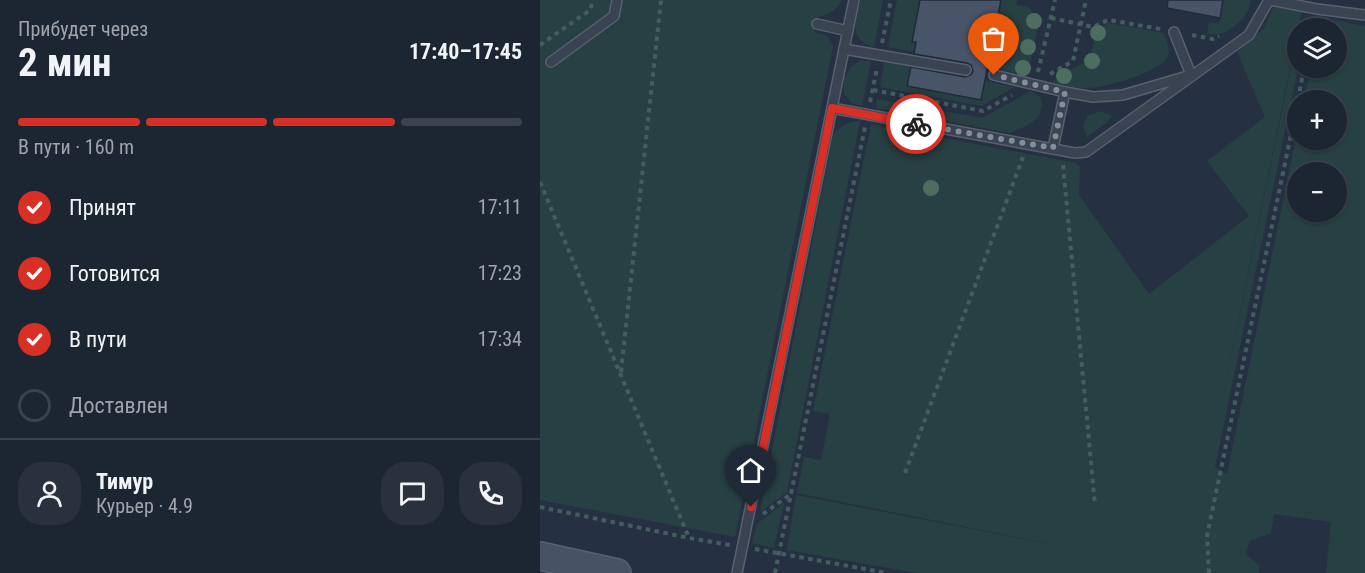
<!DOCTYPE html>
<html lang="ru">
<meta charset="utf-8">
<style>
:root{--surface:#1c2532;--page:#29313e;--text:#f1f3f6;--muted:#a0a5ac;--line:#3a424d;--accent:#d93025}
body{margin:0;font-family:"Roboto Condensed",sans-serif;background:var(--page);color:var(--text);height:100vh;display:flex;flex-direction:column;font-size:22px;white-space:nowrap}
*{box-sizing:border-box;margin:0}
p{font-size:20px;color:var(--muted)}
.icon{flex:none;width:33px;height:33px;fill:none;stroke:currentColor;stroke-width:2;stroke-linecap:round;stroke-linejoin:round}
.map{position:relative;flex:1;overflow:hidden}
.panel{display:flex;flex-direction:column;background:var(--surface);width:540px}
.panel>*{flex:none}
.fabs{position:absolute;left:747px;top:18px;display:grid;gap:12px}
.fabs a{display:grid;place-items:center;width:60px;height:60px;border-radius:50%;background:var(--surface);box-shadow:0 2px 4px #0004,0 0 0 2px var(--line);font-size:30px}
.pin{position:absolute;display:grid;place-items:center;width:51px;height:51px;color:#fff;margin:-62px -26px;border-radius:50% 50% 50% 0;rotate:-45deg;box-shadow:0 0 6px #0007}
.pin .icon{rotate:45deg}
.courier{position:absolute;display:grid;place-items:center;width:60px;height:60px;margin:-30px;border:4px solid #d93025;border-radius:50%;background:#fff;color:#222;box-shadow:0 2px 8px #0007}
.summary em{font-style:normal;font-weight:700}
.summary div{display:flex;flex-direction:column-reverse}
.summary{display:flex;align-items:center;justify-content:space-between;height:102px;padding:0 18px}
h1{font-size:39px;font-weight:700;line-height:45px}
.bar{display:grid;grid-template-columns:repeat(4,1fr);gap:9px 6px;align-content:center;height:72px;padding:0 18px}
.bar i{height:8px;border-radius:4px;background:var(--line)}
.bar .active{background:var(--accent)}
.bar p{grid-column:span 4}
.line{display:flex;align-items:center;gap:15px;padding:0 18px;border-top:2px solid var(--line)}
.line div{flex:1}
.round{display:grid;place-items:center;flex:none;width:63px;height:63px;border-radius:24px;background:var(--page)}
ol{padding:0 18px;list-style:none}
li{display:flex;align-items:center;gap:18px;height:66px}
li p{margin-inline-start:auto}
li .icon{padding:6px;border-radius:50%;background:var(--accent);color:#fff;stroke-width:4}
li:last-child{color:var(--muted)}
li i{width:33px;height:33px;border:3px solid var(--line);border-radius:50%}
main{display:flex;flex:1;min-height:0}
.map>svg:first-child{display:block}
</style>
<main>
<section class="panel">
<div class="summary"><div><h1>2 мин</h1><p>Прибудет через</p></div><em>17:40–17:45</em></div>
<div class="bar"><i class="active"></i><i class="active"></i><i class="active"></i><i></i><p>В пути · 160 m</p></div>
<ol>
<li><svg class="icon" aria-label="check" viewBox="0 0 24 24"><path d="M5 12l5 5 9-10"/></svg>Принят<p>17:11</p></li>
<li><svg class="icon" aria-label="check" viewBox="0 0 24 24"><path d="M5 12l5 5 9-10"/></svg>Готовится<p>17:23</p></li>
<li><svg class="icon" aria-label="check" viewBox="0 0 24 24"><path d="M5 12l5 5 9-10"/></svg>В пути<p>17:34</p></li>
<li><i></i>Доставлен</li>
</ol>
<div class="line" style="height:108px"><a class="round"><svg class="icon" aria-label="person" viewBox="0 0 24 24"><circle cx="12" cy="8" r="4"/><path d="M4 21q1-7 8-7t8 7"/></svg></a><div><b>Тимур</b><p>Курьер · 4.9</p></div><a class="round"><svg class="icon" aria-label="chat" viewBox="0 0 24 24"><path d="M4 5h16v11H9l-5 4z"/></svg></a><a class="round"><svg class="icon" aria-label="phone" viewBox="0 0 24 24"><path d="M5 4h4l2 5-3 2q2 4 5 5l2-3 5 2v4C11 20 4 13 5 4z"/></svg></a></div>
</section>
<div class="map">
<svg width="825" height="573" viewBox="0 0 825 573">
<rect width="100%" height="100%" fill="#253142"/>
<g fill="#274043" fill-rule="evenodd">
<path d="M0,0H302C296,11 290,14 278,17L275,32L287,36L293,46L195,537L0,500Z"/>
<path d="M321,0H343L334,47C307,39 316,20 321,0Z"/>
<polygon points="357,0 380,0 372,41 376,42 374,52 348,47"/>
<polygon points="461,0 477,0 477,5 489,7 499,23 487,75 448,67"/>
<path d="M683,0H711C708,20 686,38 667,34L669,22L679,24Z"/>
<path d="M737,0H764L669,464L757,38L758,68L675,467L687,474L757,133L758,140H796V100H764L771,68H796V28H779L781,18L825,26V573H786L791,522L734,514L731,533L710,541L706,554L719,565V573H377L247,550L256,495L541,550L257,493L264,457L281,460L290,414L273,411L331,124L536,163L540,167L539,195L609,294L709,216L667,161L725,117L697,52L723,29ZM758,172H796V212H758Z"/>
<path d="M568,23L624,33C626,40 631,48 628,56C621,72 565,88 548,88C536,89 523,84 511,82L550,59L556,32Z"/>
<polygon points="320,61 331,61 322,106 312,103 304,94 304,79 311,67"/>
<polygon points="344,62 371,67 367,86 441,100 445,81 474,87 441,106 340,87"/>
<path d="M491,91L501,98C506,120 486,126 470,133L336,108L337,99L442,118Z"/>
<polygon points="560,111 572,116 567,122 547,137 543,127 547,116"/>
<path d="M320,121L247,492L220,512L293,135C302,125 306,122 320,121Z"/>
<polygon points="244,503 234,548 212,543 217,524"/>
</g>
<g fill="#485569" stroke="#202a39" stroke-width="1.5">
<polygon points="380,0 461,0 441,100 367,86 371,67 425,77 431,75 433,71 431,65 427,63 374,54 376,42 372,42"/>
<polygon points="628,0 683,0 680,18 627,8"/>
</g>
<g fill="none" stroke-linecap="round" stroke-linejoin="round">
<g stroke="#57616f" stroke-width="12">
<g id="lane">
<polyline points="730,0 777,9 825,15"/>
<polyline points="277,24 308,31"/>
<polyline points="304,49 426,70"/>
<polyline points="11,62 74,16 77,0"/>
<polyline points="454,75 525,92 553,97 583,95 651,75 634,32"/>
<polyline points="292,108 314,0"/>
<polyline points="513,148 525,92"/>
<polyline points="197,573 292,108 535,153 546,152 709,35 729,0"/>
</g>
</g>
<g stroke="#57616f" stroke-width="30">
<polyline id="secondary" points="0,556 77,573"/>
</g>
<g stroke="#455d60" stroke-width="4" stroke-dasharray="4.5 4.5" stroke-linecap="butt">
<polyline points="511,18 553,27 568,20 621,29"/>
<polyline points="652,35 673,39 679,36"/>
<polyline points="342,43 351,0"/>
<polyline points="0,45 50,10 53,0"/>
<polyline points="498,72 515,0"/>
<polyline points="510,74 533,61 546,0"/>
<polyline points="333,90 443,111 472,95"/>
<polyline points="758,100 764,68"/>
<polyline points="330,102 337,68"/>
<polyline points="523,165 555,505"/>
<polyline points="0,182 149,538"/>
<polyline points="81,372 121,0"/>
<polyline points="365,473 483,157"/>
<polyline points="0,507 149,538 190,545"/>
<polyline points="223,514 251,494"/>
<polyline points="215,549 347,573"/>
<polyline points="235,573 325,127"/>
<polyline points="669,573 667,536 758,101"/>
</g>
<use href="#lane" stroke="#394352" stroke-width="9"/>
<use href="#secondary" stroke="#475265" stroke-width="27"/>
</g>
<g fill="#4c6d5f">
<circle cx="494" cy="21" r="8"/>
<circle cx="558" cy="33" r="8"/>
<circle cx="488" cy="47" r="8"/>
<circle cx="552" cy="61" r="8"/>
<circle cx="483" cy="68" r="8"/>
<circle cx="524" cy="76" r="8"/>
<circle cx="391" cy="188" r="8"/>
</g>
<g fill="none" stroke-linecap="round" stroke-linejoin="round">
<polyline stroke="#838d9c" stroke-width="6" stroke-dasharray="0 10.8" points="376,124 513,148 525,92 454,75"/>
<polyline stroke="#d93025" stroke-width="8" points="211,507 292,108 376,124"/>
</g>
</svg>
<div class="fabs">
<a><svg class="icon" aria-label="layers" viewBox="0 0 24 24"><path d="M12 4l9 5-9 5-9-5zM3 14l9 5 9-5"/></svg></a>
<a>+</a>
<a>−</a>
</div>
<div class="pin" style="left:454px;top:75px;background:#ea580c"><svg class="icon" aria-label="bag" viewBox="0 0 24 24"><path d="M5 8h14l-1 12H6zM9 8a3 3 0 0 1 6 0"/></svg></div>
<div class="pin" style="left:211px;top:507px;background:#1f2937"><svg class="icon" aria-label="home" viewBox="0 0 24 24"><path d="M3 11l9-7 9 7M6 9v11h12V9"/></svg></div>
<div class="courier" style="left:376px;top:124px"><svg class="icon" aria-label="bike" viewBox="0 0 24 24"><circle cx="6" cy="16" r="4"/><circle cx="18" cy="16" r="4"/><path d="M6 16l4-8h5l3 8M10 8l3 8H6M13 5h3"/></svg></div>
</div>
</main>
